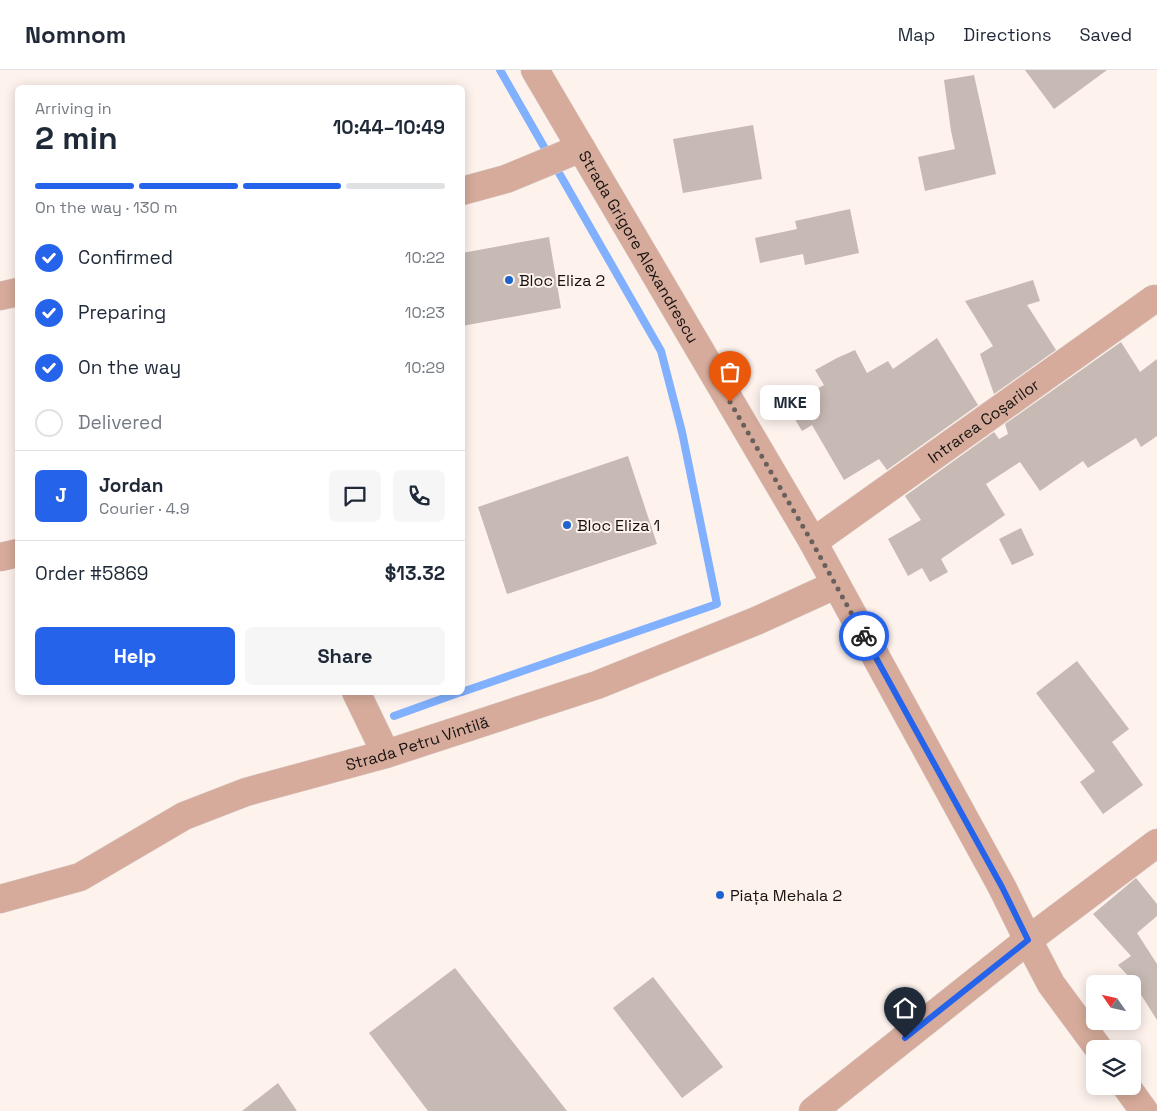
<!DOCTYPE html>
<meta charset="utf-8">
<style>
:root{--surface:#fff;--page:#f6f6f7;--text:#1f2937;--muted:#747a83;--line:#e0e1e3;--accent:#2563eb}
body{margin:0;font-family:"Space Grotesk",sans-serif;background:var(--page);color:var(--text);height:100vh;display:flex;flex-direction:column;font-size:19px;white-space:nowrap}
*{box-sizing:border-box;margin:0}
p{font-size:16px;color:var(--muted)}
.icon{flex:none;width:28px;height:28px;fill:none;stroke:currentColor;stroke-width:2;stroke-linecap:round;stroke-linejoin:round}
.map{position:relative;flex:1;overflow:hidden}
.panel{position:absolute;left:15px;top:15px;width:450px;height:610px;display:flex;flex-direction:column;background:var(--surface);border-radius:8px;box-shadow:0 2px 12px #0003}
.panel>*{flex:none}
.needle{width:32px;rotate:304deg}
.fabs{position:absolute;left:1086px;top:905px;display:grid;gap:10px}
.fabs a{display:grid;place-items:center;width:55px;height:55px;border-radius:8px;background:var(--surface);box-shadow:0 2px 12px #0003;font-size:25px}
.pin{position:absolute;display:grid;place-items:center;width:42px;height:42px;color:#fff;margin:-51px -21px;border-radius:50% 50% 50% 0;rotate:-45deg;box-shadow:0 0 5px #0007}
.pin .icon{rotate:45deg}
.courier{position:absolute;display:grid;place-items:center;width:50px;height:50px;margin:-25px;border:4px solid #2563eb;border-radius:50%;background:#fff;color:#222;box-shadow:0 1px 6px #0007}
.bubble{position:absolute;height:35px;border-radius:8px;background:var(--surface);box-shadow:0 2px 12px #0003;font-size:16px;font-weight:700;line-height:35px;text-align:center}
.head em{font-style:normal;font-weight:700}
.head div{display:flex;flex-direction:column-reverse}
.head{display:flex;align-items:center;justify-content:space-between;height:85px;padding:0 20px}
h1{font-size:32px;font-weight:700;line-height:38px}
.bar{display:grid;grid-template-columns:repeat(4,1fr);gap:8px 5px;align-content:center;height:60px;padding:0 20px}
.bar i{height:6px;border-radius:4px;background:var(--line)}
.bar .current{background:var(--accent)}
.bar p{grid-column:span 4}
.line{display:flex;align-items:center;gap:12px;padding:0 20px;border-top:1px solid var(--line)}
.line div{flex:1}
.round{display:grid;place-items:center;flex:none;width:52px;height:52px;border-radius:8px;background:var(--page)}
ol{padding:0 20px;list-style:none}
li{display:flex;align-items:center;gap:15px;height:55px}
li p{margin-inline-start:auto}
li .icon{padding:5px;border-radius:50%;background:var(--accent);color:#fff;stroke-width:4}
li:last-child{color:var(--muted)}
li i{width:28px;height:28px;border:2px solid var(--line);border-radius:50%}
.action{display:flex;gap:10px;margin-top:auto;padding:10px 20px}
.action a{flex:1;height:58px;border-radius:8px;background:var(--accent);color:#fff;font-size:20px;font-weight:700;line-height:58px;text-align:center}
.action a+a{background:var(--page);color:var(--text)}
header{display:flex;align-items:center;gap:30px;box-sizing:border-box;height:70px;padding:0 25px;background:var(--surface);border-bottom:1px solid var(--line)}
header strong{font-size:24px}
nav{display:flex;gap:28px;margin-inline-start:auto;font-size:18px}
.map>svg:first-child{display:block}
</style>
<header>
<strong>Nomnom</strong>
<nav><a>Map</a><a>Directions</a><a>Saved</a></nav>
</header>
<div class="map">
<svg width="1157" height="1041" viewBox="0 0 1157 1041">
<rect width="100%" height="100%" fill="#fef2ed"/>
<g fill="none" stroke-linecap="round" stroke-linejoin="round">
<g stroke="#80b0fe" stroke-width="8">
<polyline points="462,622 717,534 682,362 661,281 500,0"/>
<polyline points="394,646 461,622"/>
</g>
</g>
<g fill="#c7b9b3">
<polygon points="1025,0 1107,0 1054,39"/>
<polygon points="974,5 996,104 925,121 918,87 955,79 951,61 944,10"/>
<polygon points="753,55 762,109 683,123 673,69"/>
<polygon points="850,139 859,183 805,195 803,184 760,193 755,168 797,159 795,151"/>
<polygon points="549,167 561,238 462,256 462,183"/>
<polygon points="1033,210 1040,231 1027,235 1056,280 994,324 980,284 993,276 965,231"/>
<polygon points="937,268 978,335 887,400 879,389 844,410 812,355 802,361 787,336 824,315 815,300 837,288 855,280 867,303 888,291 893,299"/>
<polygon points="1121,272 1140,302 1157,289 1157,366 1141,377 1136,368 1088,398 1083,391 1040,421 1020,392 986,414 1005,445 941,489 948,502 930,512 922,498 908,506 888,469 921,450 905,426 994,362 999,369 1008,364 1005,354"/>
<polygon points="628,386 657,474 507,524 478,437"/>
<polygon points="1021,458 1034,485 1012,495 999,469"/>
<polygon points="1077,591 1129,659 1112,672 1143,715 1103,744 1080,712 1095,701 1036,623"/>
<polygon points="1136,808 1157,834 1157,846 1137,863 1157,894 1157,950 1131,909 1118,895 1131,886 1093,844"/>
<polygon points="455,898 567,1041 428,1041 369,963"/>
<polygon points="653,907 723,997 682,1028 613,938"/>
<polygon points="278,1013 297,1041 242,1041"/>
</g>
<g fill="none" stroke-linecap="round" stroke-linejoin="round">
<g stroke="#d9ceca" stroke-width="29">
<g id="minor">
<path id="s1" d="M535,0L813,472L1002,817L1028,870L1051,914L1099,979"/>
<polyline points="462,121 506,109 581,78"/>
<polyline points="0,226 18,222"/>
<path id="s2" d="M813,472L1154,229"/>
<polyline points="1,487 18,483"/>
<polyline points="356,622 386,684"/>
<path id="s3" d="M0,829L80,807L184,746L246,722L386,684L597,615L756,551L835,515"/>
<polyline points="1126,1016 1144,1041"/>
<polyline points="813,1041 1028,870 1157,773"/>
</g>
</g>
<use href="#minor" stroke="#d6ab9b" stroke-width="28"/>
</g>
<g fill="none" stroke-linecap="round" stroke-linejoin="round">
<polyline stroke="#68605d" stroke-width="5" stroke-dasharray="0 9" points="730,332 812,472 864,566"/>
<polyline stroke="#2563eb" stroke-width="6" points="864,566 1002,817 1028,870 905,968"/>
</g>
<g fill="#1f63ce" stroke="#fef2ed" stroke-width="2">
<circle cx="509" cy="210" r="5"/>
<circle cx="567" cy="455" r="5"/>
<circle cx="720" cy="825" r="5"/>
</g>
<g text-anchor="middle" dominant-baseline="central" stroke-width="4" stroke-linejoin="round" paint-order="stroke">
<g font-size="16" fill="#171210" stroke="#fef2ed">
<text stroke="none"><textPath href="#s1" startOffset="205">Strada Grigore Alexandrescu</textPath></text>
<text stroke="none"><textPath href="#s2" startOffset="209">Intrarea Coșarilor</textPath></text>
<text stroke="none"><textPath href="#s3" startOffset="448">Strada Petru Vintilă</textPath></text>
</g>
<g font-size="16" fill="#171210" stroke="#fef2ed" text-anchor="start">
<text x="519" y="210">Bloc Eliza 2</text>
<text x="577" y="455">Bloc Eliza 1</text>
<text x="730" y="825">Piața Mehala 2</text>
</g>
</g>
</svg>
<div class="fabs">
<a><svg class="needle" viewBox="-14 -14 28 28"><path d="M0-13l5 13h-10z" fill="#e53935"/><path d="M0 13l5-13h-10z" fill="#747a83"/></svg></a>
<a><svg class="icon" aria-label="layers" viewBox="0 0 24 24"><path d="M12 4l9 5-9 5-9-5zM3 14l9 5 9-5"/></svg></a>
</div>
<div class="pin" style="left:730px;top:332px;background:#ea580c"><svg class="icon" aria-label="bag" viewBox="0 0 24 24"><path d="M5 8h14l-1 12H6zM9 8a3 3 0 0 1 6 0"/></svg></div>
<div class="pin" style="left:905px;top:968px;background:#1f2937"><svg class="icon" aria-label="home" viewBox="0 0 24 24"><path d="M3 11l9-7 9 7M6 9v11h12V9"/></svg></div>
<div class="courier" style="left:864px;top:566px"><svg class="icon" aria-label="bike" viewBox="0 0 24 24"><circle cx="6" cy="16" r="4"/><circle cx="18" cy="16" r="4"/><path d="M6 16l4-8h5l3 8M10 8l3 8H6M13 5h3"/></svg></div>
<div class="bubble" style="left:760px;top:315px;width:60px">MKE</div>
<section class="panel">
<div class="head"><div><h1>2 min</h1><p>Arriving in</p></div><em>10:44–10:49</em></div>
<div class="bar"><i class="current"></i><i class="current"></i><i class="current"></i><i></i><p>On the way · 130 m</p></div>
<ol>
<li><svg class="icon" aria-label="check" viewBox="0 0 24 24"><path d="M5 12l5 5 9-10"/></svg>Confirmed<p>10:22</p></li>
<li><svg class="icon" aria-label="check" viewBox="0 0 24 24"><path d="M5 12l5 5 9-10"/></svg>Preparing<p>10:23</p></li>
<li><svg class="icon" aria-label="check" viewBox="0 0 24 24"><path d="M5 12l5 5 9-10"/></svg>On the way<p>10:29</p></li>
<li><i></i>Delivered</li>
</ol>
<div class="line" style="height:90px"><b class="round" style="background:var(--accent);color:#fff">J</b><div><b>Jordan</b><p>Courier · 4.9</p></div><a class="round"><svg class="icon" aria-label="chat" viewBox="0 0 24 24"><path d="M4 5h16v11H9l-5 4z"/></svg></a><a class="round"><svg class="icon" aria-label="phone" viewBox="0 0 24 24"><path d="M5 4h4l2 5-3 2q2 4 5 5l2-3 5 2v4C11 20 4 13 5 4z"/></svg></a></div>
<div class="line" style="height:65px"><div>Order #5869</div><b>$13.32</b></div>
<div class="action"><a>Help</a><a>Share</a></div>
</section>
</div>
